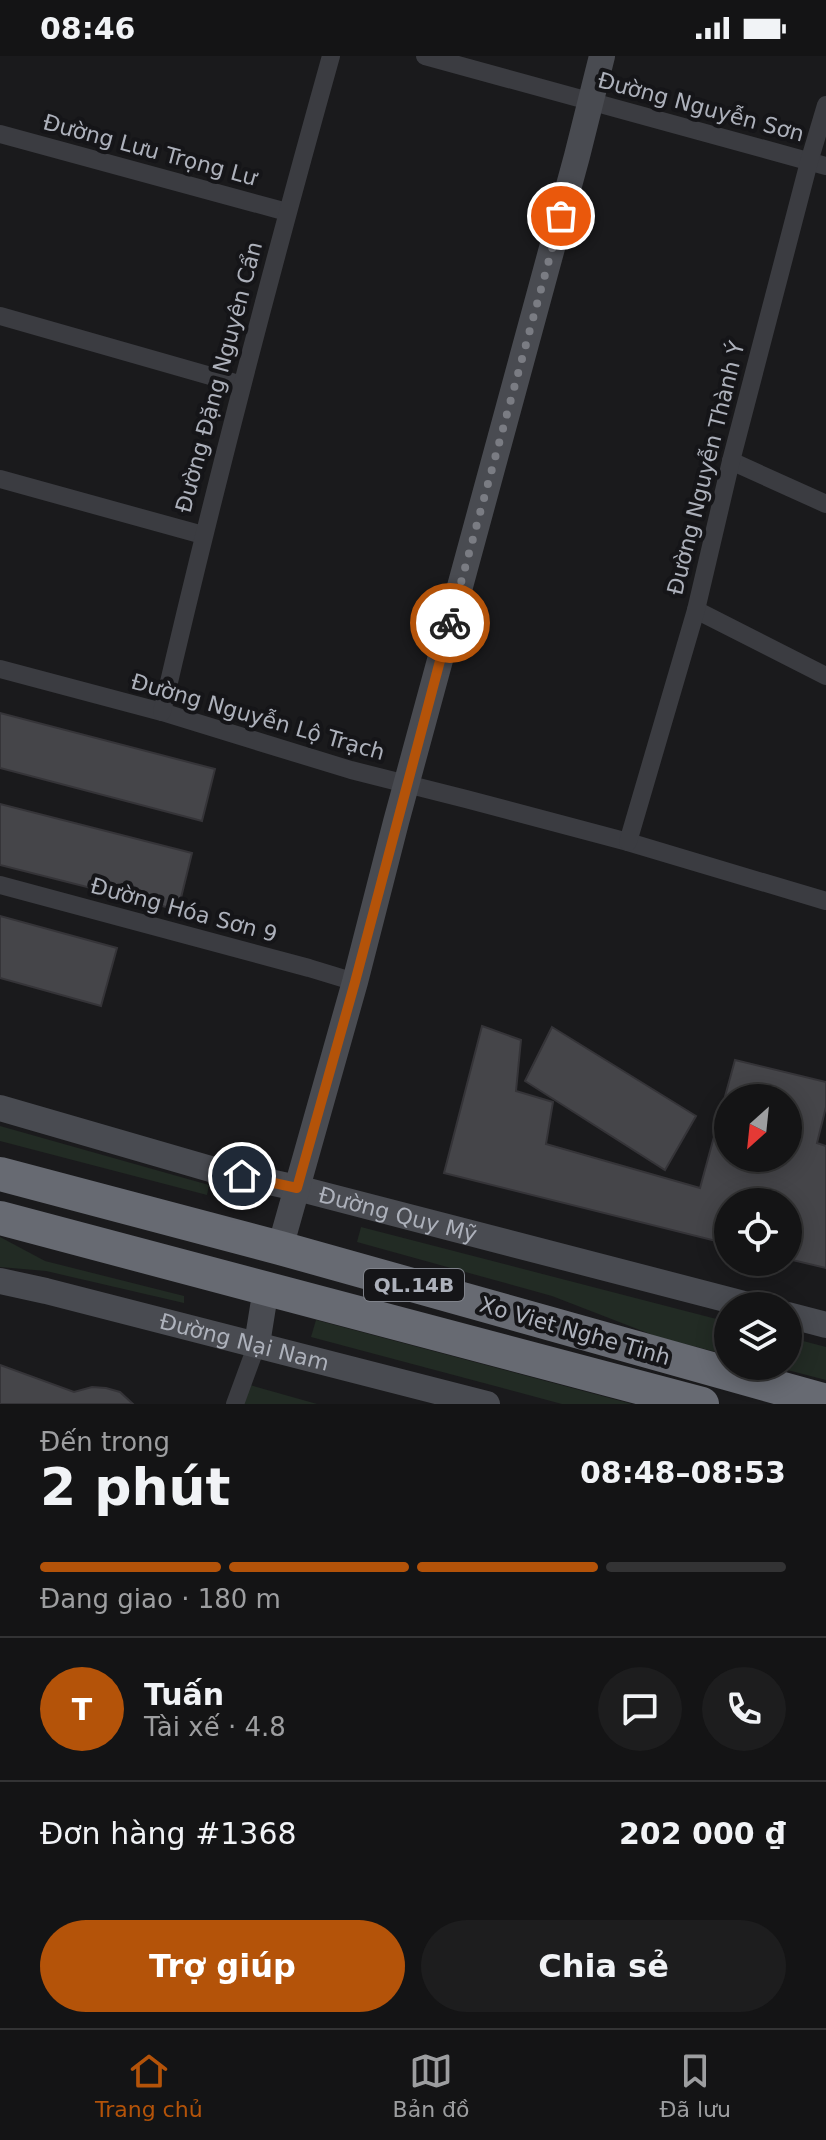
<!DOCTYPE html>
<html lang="vi">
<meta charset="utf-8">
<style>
:root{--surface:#141415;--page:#1d1d1e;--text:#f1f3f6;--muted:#9d9ea0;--line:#333334;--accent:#b45309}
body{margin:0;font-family:"DejaVu Sans",sans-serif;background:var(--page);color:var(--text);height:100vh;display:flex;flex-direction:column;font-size:30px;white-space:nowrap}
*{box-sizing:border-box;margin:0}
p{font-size:26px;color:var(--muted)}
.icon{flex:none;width:44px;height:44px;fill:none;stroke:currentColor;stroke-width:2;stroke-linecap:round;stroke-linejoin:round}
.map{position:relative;height:1348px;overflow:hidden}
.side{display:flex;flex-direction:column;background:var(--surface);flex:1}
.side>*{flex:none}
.needle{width:52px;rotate:207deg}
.buttons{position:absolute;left:714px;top:1028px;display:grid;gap:16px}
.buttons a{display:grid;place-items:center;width:88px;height:88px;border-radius:50%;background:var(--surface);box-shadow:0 4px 20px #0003,0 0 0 2px var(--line);font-size:40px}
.pin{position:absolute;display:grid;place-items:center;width:68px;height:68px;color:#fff;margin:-34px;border:4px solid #fff;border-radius:50%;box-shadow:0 2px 8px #0007}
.courier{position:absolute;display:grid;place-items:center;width:80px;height:80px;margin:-40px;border:6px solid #b45309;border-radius:50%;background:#fff;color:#222;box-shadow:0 2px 10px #0007}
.headline em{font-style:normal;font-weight:600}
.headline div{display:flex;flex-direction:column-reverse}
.headline{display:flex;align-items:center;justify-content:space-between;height:136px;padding:0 40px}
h1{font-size:52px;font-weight:600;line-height:60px}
.bar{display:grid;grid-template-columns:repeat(4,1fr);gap:12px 8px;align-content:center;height:96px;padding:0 40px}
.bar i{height:10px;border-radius:6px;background:var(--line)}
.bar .on{background:var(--accent)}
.bar p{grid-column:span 4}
.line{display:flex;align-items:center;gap:20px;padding:0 40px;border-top:2px solid var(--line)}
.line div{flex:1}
.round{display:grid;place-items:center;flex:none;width:84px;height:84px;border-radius:42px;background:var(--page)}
.action{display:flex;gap:16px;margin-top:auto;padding:16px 40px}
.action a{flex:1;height:92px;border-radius:48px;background:var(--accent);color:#fff;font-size:32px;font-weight:600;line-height:92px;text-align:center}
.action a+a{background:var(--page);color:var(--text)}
.status{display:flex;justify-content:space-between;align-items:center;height:56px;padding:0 40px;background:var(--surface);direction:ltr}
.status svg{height:22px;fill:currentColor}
.tabs{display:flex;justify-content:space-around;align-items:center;height:112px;border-top:2px solid var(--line);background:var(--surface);font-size:22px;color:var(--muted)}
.tabs a{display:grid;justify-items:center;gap:4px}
.tabs .on{color:var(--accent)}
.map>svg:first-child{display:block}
</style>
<div class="status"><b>08:46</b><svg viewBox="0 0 49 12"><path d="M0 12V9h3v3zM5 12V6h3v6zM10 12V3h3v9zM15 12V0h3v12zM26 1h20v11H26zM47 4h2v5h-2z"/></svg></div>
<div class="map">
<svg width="826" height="1348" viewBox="0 0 826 1348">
<rect width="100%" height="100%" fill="#1a1a1c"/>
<g fill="#222b24">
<polygon points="0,1070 209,1129 207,1139 0,1085"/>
<polygon points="361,1171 728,1266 728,1299 658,1281 552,1240 357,1186"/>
<polygon points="0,1181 45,1205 184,1240 184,1247 46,1215 0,1211"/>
<polygon points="316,1264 632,1348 562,1348 311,1281"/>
<polygon points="788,1281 826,1291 826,1324 772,1310 788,1310"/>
<polygon points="250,1329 317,1348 243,1348"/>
</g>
<g fill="#454549" stroke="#353438" stroke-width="2" fill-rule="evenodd">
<polygon points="0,657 215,713 202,765 0,712"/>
<polygon points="0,748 192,797 178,854 0,809"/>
<polygon points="0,860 117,892 101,950 0,922"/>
<path d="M482,970L521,984L516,1035L553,1046L546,1088L700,1132L735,1004L826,1026V1051L817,1087L826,1090V1212L788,1203V1146H728V1188L444,1117ZM728,1042H788V1102H728Z"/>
<polygon points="552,971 696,1060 665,1114 525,1025"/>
<polygon points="0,1309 74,1336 92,1331 106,1332 120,1336 133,1348 0,1348"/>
</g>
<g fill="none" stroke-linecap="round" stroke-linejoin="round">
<g stroke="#3b3c41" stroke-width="18">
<polyline points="425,0 826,110"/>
<polyline points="0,78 287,156"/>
<polyline points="0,260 242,329"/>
<polyline points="731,405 826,448"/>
<polyline points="0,423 203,479"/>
<polyline points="696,554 826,620"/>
<polyline points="0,613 162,656 351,714 466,743 628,786 826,845"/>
<path d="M162,656C213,436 270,218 331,0"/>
<polyline points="628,786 696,554 731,405 809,106 826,49"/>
<polyline points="0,829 309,912 355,926"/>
<polyline points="235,1348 257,1288"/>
</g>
<g stroke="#494b51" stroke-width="26">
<path id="s1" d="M0,1052L214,1114L297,1132L752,1250"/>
<polyline points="280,1192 355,926 396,766 577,100 602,0"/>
<path id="s2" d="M0,1225L46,1235L487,1348"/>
<polyline points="788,1259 826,1269"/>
<polyline points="257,1288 266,1232"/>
</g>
<g stroke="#676a72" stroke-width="34">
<polyline points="0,1118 280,1192 826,1345"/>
<polyline points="0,1162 702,1348"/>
</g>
</g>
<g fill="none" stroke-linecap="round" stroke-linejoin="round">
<polyline stroke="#7a7c83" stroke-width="8" stroke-dasharray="0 14.4" points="450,567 561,160"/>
<polyline stroke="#b45309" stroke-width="10" points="242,1120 297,1132 355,926 450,567"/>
</g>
<g text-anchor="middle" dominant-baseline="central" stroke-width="8" stroke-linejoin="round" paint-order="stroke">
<rect fill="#151518" stroke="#7f828a" stroke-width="2" x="364" y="1213" width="100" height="32" rx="6"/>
<g font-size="20" font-weight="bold" fill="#adb1bb">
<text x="414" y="1229">QL.14B</text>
</g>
<g font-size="22" fill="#adb1bb" stroke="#151518">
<text transform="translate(701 51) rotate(15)">Đường Nguyễn Sơn</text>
<text transform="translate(150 94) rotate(15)">Đường Lưu Trọng Lư</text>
<text transform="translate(219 321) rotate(-75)">Đường Đặng Nguyên Cẩn</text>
<text transform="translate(706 412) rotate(-76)">Đường Nguyễn Thành Ý</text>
<text transform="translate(258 661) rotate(16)">Đường Nguyễn Lộ Trạch</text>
<text transform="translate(184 854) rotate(15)">Đường Hóa Sơn 9</text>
<text stroke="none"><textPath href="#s1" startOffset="412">Đường Quy Mỹ</textPath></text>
<text transform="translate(575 1275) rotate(16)">Xo Viet Nghe Tinh</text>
<text stroke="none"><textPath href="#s2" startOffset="252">Đường Nại Nam</textPath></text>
</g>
</g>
</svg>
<div class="buttons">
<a><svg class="needle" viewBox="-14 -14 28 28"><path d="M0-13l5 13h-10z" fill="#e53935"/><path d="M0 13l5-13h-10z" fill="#9d9ea0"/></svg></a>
<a><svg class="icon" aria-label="locate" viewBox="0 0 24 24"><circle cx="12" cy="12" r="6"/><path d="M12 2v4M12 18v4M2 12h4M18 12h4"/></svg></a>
<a><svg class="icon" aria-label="layers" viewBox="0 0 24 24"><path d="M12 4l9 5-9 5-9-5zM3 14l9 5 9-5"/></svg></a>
</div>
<div class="pin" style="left:561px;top:160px;background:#ea580c"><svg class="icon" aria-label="bag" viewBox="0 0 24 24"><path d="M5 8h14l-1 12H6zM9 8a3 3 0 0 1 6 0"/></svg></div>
<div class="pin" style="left:242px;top:1120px;background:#1f2937"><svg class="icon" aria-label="home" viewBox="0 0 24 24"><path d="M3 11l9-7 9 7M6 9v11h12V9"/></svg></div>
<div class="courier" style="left:450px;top:567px"><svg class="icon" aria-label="bike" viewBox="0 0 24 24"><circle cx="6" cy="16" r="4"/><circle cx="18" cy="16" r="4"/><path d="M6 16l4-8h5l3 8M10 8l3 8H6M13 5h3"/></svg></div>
</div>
<section class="side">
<div class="headline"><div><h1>2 phút</h1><p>Đến trong</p></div><em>08:48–08:53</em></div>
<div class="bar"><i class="on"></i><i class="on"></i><i class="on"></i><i></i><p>Đang giao · 180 m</p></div>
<div class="line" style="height:144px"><b class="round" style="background:var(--accent);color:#fff">T</b><div><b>Tuấn</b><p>Tài xế · 4.8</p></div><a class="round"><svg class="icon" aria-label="chat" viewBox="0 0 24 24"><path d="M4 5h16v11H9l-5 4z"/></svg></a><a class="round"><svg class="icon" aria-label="phone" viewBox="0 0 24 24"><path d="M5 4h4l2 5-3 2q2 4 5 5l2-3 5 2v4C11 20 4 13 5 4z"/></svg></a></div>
<div class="line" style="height:104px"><div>Đơn hàng #1368</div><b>202 000 ₫</b></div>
<div class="action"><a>Trợ giúp</a><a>Chia sẻ</a></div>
</section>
<nav class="tabs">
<a class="on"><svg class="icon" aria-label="home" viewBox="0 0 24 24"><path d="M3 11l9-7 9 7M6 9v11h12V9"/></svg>Trang chủ</a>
<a><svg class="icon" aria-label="map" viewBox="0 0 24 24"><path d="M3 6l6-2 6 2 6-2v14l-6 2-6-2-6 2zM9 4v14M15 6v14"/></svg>Bản đồ</a>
<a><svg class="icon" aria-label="saved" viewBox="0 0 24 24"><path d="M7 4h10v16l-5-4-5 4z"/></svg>Đã lưu</a>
</nav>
